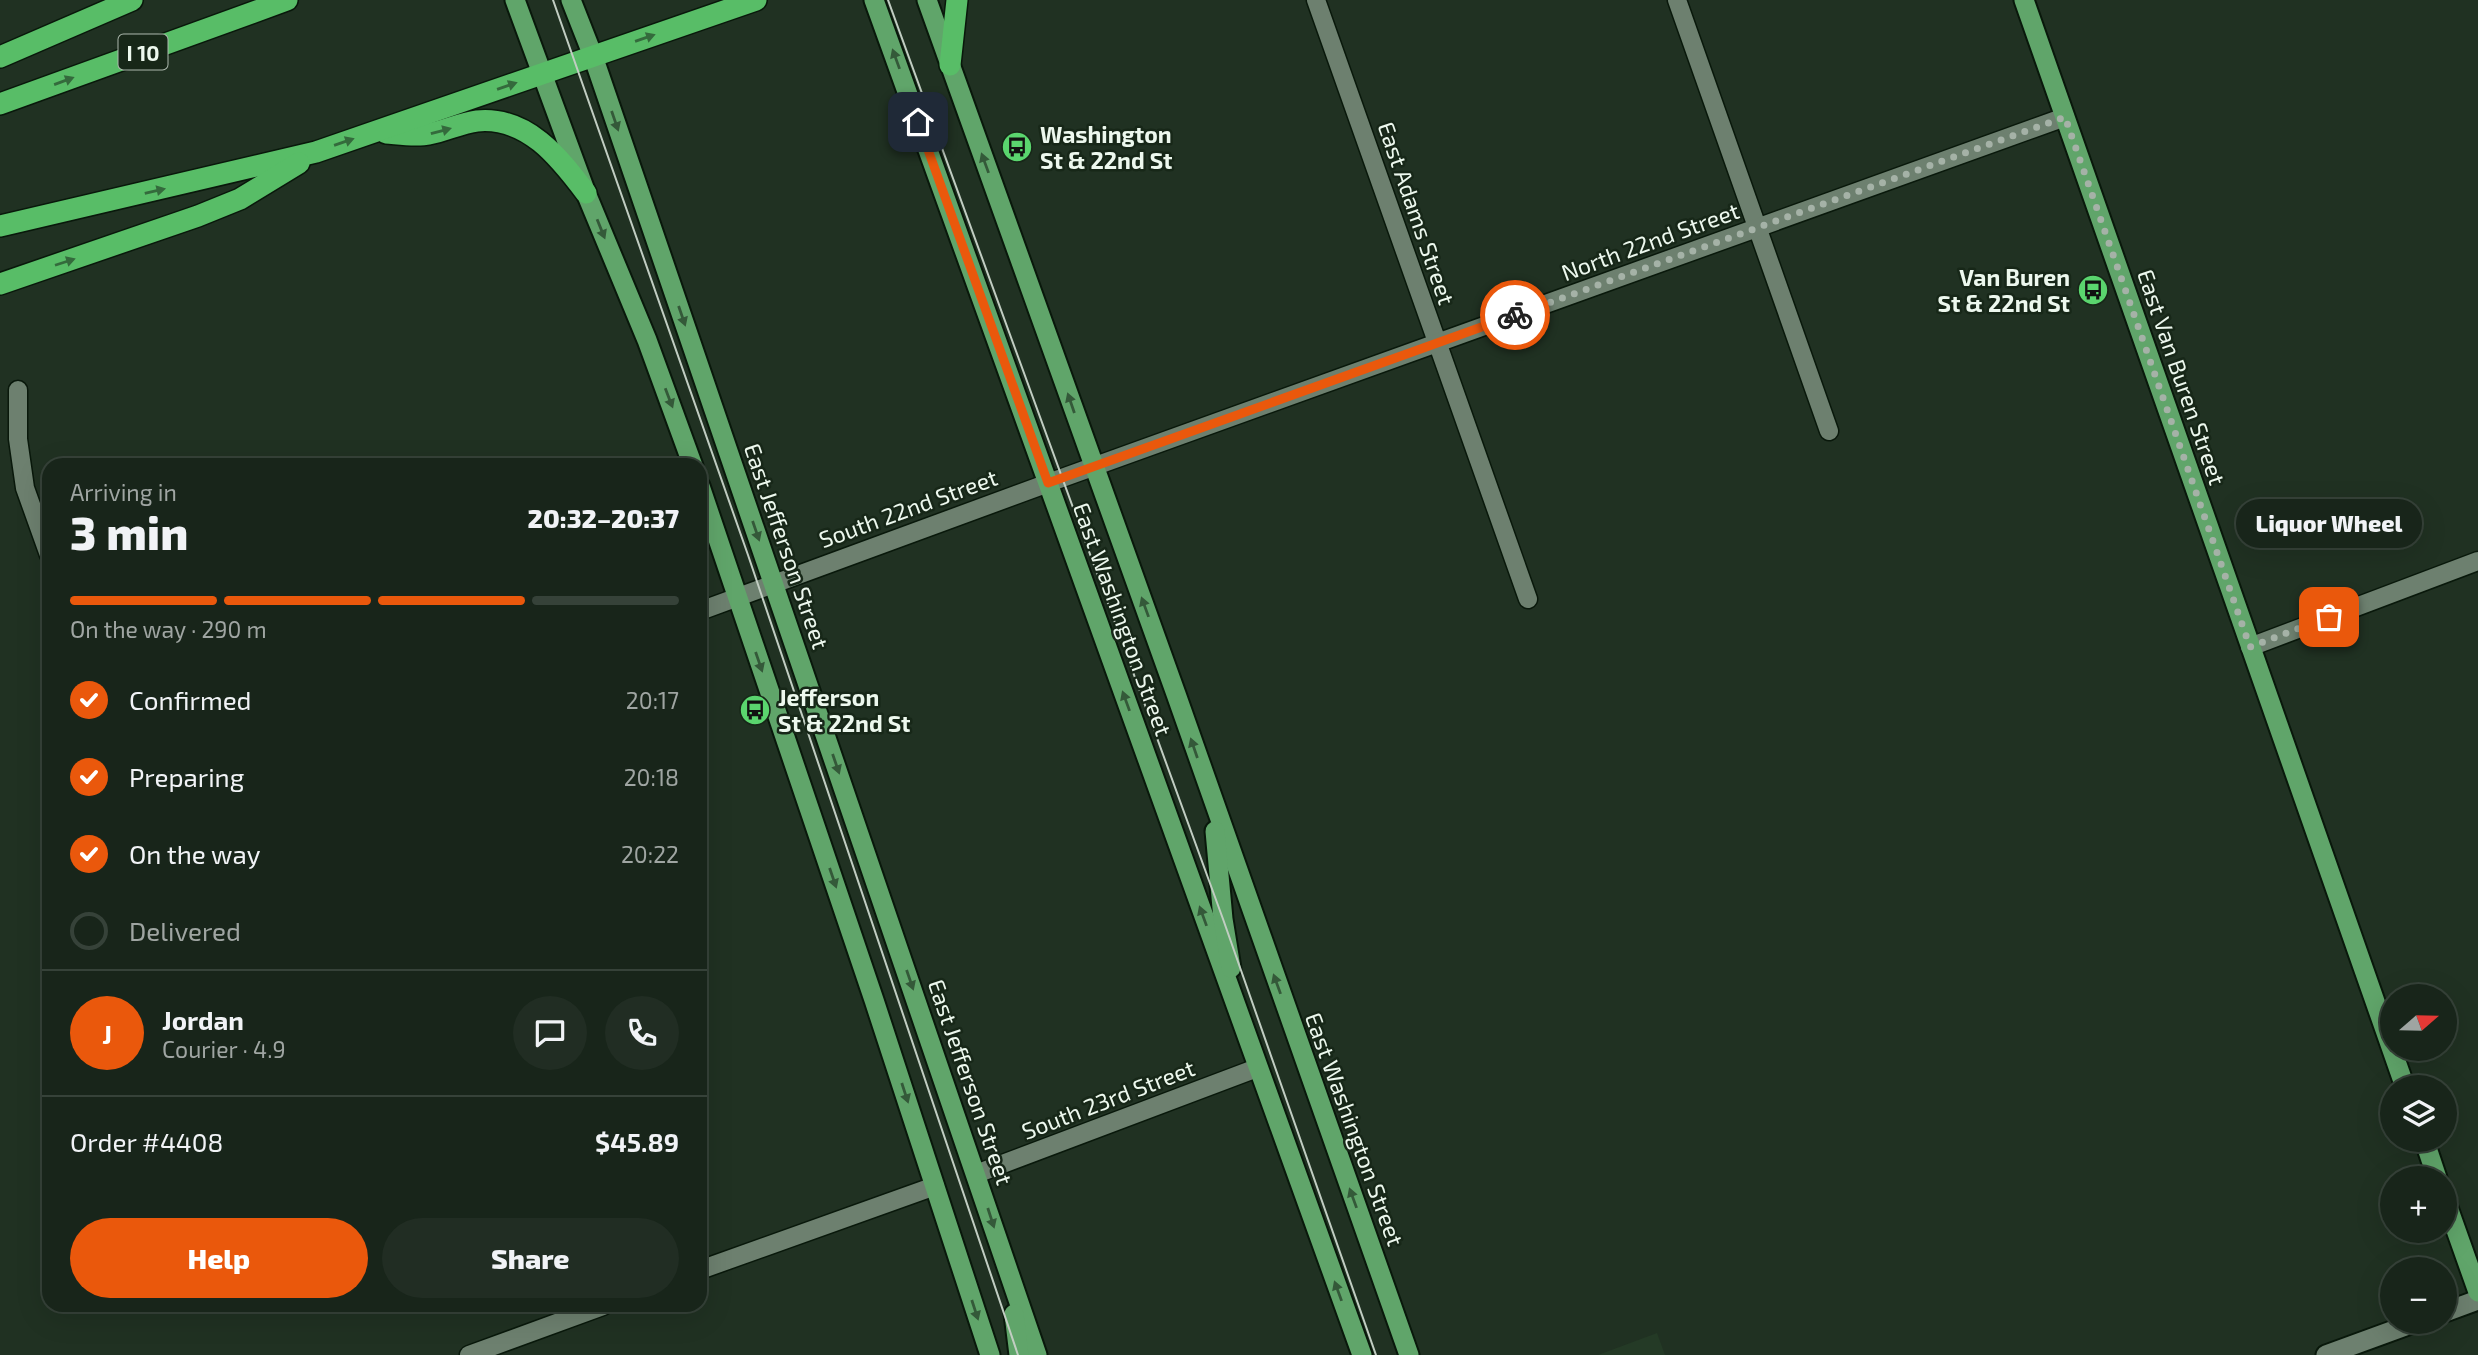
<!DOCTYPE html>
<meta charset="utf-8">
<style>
:root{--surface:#18251a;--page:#212d23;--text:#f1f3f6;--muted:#9fa5a2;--line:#364239;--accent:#ea580c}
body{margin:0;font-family:"Exo 2",sans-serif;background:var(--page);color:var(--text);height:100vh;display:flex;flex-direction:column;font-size:26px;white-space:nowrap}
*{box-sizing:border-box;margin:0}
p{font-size:23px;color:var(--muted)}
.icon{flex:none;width:38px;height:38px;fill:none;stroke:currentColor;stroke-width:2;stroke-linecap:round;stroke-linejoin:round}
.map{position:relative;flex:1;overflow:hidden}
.panel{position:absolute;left:42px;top:458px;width:665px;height:854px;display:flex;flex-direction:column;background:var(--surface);border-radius:21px;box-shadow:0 7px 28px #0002,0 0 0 2px var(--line)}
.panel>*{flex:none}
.needle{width:46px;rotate:70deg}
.controls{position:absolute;left:2380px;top:984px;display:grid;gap:14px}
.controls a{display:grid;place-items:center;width:77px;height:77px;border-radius:50%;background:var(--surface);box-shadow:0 7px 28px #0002,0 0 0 2px var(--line);font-size:35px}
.pin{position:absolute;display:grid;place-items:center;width:60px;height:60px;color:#fff;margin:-30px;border-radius:14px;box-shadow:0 4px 10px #0006}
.courier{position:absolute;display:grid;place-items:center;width:70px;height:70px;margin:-35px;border:5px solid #ea580c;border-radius:50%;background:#fff;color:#222;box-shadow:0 2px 9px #0007}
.bubble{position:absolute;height:49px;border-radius:24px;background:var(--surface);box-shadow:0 7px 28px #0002,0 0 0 2px var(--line);font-size:23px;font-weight:800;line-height:49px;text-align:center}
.headline em{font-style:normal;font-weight:800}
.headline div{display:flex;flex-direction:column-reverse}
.headline{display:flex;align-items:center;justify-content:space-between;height:119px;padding:0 28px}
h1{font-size:46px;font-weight:800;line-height:52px}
.bar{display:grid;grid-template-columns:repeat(4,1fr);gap:10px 7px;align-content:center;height:84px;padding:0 28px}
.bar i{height:9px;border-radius:5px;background:var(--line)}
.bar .selected{background:var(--accent)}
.bar p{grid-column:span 4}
.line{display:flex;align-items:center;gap:18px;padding:0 28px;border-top:2px solid var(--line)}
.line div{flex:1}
.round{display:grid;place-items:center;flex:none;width:74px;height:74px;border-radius:37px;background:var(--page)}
ol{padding:0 28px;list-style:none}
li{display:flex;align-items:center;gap:21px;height:77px}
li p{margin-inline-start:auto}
li .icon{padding:7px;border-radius:50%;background:var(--accent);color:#fff;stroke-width:4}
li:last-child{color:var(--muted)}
li i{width:38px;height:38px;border:4px solid var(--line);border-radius:50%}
.action{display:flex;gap:14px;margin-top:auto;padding:14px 28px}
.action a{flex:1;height:80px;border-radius:42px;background:var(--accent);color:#fff;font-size:28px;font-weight:800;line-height:80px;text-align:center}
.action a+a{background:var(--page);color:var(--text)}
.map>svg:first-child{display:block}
</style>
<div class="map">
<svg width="2478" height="1355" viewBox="0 0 2478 1355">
<rect width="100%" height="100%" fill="#203122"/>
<polygon fill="#243a26" points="1657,1333 1665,1355 1598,1355"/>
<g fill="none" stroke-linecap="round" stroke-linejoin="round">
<g stroke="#09180b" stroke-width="21">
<g id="minor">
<polyline points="1316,0 1528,599"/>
<polyline points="1677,0 1829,431"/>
<polyline points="18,390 18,439 25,488 49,555"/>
<polyline points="700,611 1062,478 2065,117"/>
<polyline points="2250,647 2478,561"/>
<polyline points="976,1174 1257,1068"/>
<polyline points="700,1270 935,1186"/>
<polyline points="469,1355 603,1306"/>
</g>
</g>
<g stroke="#09180b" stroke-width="23">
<g id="secondary">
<polyline points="2445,1312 2478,1300"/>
<polyline points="2326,1355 2419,1321"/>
</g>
</g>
<g stroke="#09180b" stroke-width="23">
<g id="primary">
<polyline points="515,0 586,193 647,340 693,466"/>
<polyline points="571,0 593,56 1037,1355"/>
<polyline points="874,0 1362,1355"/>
<polyline points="927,0 1176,694 1409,1355"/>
<polyline points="2024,0 2405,1087"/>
<polyline points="700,486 874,1000 990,1355"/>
<polyline points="1215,831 1223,919 1231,968"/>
<polyline points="2424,1139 2437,1178"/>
<polyline points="2445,1199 2478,1292"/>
<polyline points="1014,1314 1019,1355"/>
</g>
</g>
<g stroke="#09180b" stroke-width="24">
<g id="motorway">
<polyline points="0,57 132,0"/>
<polyline points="950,65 957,0"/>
<polyline points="0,104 287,0"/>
<path d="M386,133C399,134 416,137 429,134C445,131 461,123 477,121C527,116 559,157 586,193"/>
<polyline points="0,226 316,152 756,0"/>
<polyline points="0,284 198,216 240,199 299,163"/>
</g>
</g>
<use href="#minor" stroke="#6d806f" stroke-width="18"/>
<use href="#secondary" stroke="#6d806f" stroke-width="19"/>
<use href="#primary" stroke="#60a56a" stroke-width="19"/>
<use href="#motorway" stroke="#58bd67" stroke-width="21"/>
<g stroke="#c1cdc2" stroke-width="2">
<polyline points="553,0 748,555 1018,1355"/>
<polyline points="888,0 1223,919 1376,1355"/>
</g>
</g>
<defs><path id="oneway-solid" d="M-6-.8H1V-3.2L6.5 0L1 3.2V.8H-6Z" transform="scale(1.75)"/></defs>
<g fill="#346a3c">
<use href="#oneway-solid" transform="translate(645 38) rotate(-19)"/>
<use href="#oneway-solid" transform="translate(64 81) rotate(-20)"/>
<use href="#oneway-solid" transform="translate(507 86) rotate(-19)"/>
<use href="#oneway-solid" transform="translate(441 131) rotate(-15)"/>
<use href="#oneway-solid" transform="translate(344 142) rotate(-19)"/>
<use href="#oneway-solid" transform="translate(155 191) rotate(-13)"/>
<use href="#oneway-solid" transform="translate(65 262) rotate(-18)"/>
</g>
<g fill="#345939">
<use href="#oneway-solid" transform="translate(896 59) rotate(-110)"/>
<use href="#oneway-solid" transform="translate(615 121) rotate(71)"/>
<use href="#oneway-solid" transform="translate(985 163) rotate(-110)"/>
<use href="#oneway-solid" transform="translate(601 229) rotate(68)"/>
<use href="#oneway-solid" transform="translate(682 316) rotate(71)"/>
<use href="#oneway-solid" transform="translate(669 398) rotate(69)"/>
<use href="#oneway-solid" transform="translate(1071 403) rotate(-109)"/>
<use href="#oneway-solid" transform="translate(756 531) rotate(71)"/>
<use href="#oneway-solid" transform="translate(1145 607) rotate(-110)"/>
<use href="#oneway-solid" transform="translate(759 662) rotate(71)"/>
<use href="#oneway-solid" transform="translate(1126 701) rotate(-110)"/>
<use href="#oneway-solid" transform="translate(1194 748) rotate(-109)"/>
<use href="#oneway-solid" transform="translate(836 764) rotate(71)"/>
<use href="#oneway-solid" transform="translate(833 878) rotate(71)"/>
<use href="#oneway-solid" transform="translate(1203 916) rotate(-110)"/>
<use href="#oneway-solid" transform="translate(910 980) rotate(71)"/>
<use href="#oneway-solid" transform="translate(1277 984) rotate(-110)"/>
<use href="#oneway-solid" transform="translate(905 1093) rotate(72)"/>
<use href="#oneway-solid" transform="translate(1353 1198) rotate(-110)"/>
<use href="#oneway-solid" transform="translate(991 1218) rotate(72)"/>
<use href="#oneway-solid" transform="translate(1338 1291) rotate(-110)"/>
<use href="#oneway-solid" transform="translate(975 1310) rotate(72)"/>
</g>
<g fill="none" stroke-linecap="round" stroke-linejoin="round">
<polyline stroke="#a5b2a7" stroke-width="7" stroke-dasharray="0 12.6" points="1515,315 2065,117 2250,647 2329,617"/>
<polyline stroke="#ea580c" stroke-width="9" points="918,122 1048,483 1515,315"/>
</g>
<defs>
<g id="bus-disc" transform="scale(1.575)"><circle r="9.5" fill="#5ad56e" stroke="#172718"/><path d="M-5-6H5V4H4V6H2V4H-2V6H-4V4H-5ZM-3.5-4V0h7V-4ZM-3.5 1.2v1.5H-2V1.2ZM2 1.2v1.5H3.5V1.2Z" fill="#111"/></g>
</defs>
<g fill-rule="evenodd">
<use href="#bus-disc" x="1017" y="147"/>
<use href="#bus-disc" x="2093" y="290"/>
<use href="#bus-disc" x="755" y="710"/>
</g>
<g text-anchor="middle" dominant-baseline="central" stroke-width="5" stroke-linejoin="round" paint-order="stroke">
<rect fill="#172718" stroke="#adb9ae" stroke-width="2" x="118.5" y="34.5" width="49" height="35" rx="5"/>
<g font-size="21" font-weight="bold" fill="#edf8ee">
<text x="143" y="52">I 10</text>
</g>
<g font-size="23" font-weight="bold" fill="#edf8ee" stroke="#172718" text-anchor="start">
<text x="1040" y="134">Washington<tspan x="1040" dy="26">St &amp; 22nd St</tspan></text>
<text x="2070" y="277" text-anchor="end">Van Buren<tspan x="2070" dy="26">St &amp; 22nd St</tspan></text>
<text x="778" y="697">Jefferson<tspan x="778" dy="26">St &amp; 22nd St</tspan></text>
</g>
<g font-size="23" fill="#edf8ee" stroke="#172718">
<text transform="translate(1417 213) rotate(71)">East Adams Street</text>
<text transform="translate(1650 241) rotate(-20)">North 22nd Street</text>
<text transform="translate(2182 377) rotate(71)">East Van Buren Street</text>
<text transform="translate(908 508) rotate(-20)">South 22nd Street</text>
<text transform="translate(787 546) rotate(71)">East Jefferson Street</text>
<text transform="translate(1123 619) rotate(70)">East Washington Street</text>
<text transform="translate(971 1082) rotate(71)">East Jefferson Street</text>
<text transform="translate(1108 1099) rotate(-21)">South 23rd Street</text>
<text transform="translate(1355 1129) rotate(70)">East Washington Street</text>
</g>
</g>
</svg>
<div class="controls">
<a><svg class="needle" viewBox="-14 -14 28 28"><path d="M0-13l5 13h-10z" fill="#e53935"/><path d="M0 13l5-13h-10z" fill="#9fa5a2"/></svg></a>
<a><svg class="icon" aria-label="layers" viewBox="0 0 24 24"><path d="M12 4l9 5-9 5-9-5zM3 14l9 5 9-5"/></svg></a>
<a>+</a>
<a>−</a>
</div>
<div class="pin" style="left:2329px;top:617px;background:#ea580c"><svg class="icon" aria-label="bag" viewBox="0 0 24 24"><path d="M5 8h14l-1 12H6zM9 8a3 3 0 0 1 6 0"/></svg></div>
<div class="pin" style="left:918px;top:122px;background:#1f2937"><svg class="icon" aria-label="home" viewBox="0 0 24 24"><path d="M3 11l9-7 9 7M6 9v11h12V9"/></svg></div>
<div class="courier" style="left:1515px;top:315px"><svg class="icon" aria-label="bike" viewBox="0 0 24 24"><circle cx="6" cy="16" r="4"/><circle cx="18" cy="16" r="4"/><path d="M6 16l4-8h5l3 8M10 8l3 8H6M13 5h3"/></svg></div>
<div class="bubble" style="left:2236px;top:499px;width:186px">Liquor Wheel</div>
<section class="panel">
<div class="headline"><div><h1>3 min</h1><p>Arriving in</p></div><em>20:32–20:37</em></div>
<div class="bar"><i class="selected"></i><i class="selected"></i><i class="selected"></i><i></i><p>On the way · 290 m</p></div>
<ol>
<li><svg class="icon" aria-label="check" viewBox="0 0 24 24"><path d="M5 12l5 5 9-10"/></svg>Confirmed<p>20:17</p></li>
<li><svg class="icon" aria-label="check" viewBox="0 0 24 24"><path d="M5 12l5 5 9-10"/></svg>Preparing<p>20:18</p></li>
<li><svg class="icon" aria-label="check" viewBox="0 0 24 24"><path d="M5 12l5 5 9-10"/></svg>On the way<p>20:22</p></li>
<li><i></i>Delivered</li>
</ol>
<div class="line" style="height:126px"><b class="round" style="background:var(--accent);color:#fff">J</b><div><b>Jordan</b><p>Courier · 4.9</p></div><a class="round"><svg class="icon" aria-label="chat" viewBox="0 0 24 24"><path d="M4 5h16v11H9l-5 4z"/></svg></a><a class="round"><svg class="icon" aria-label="phone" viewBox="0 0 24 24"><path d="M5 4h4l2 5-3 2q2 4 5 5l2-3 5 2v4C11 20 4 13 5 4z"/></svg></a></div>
<div class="line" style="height:91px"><div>Order #4408</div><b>$45.89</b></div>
<div class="action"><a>Help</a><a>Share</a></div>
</section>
</div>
